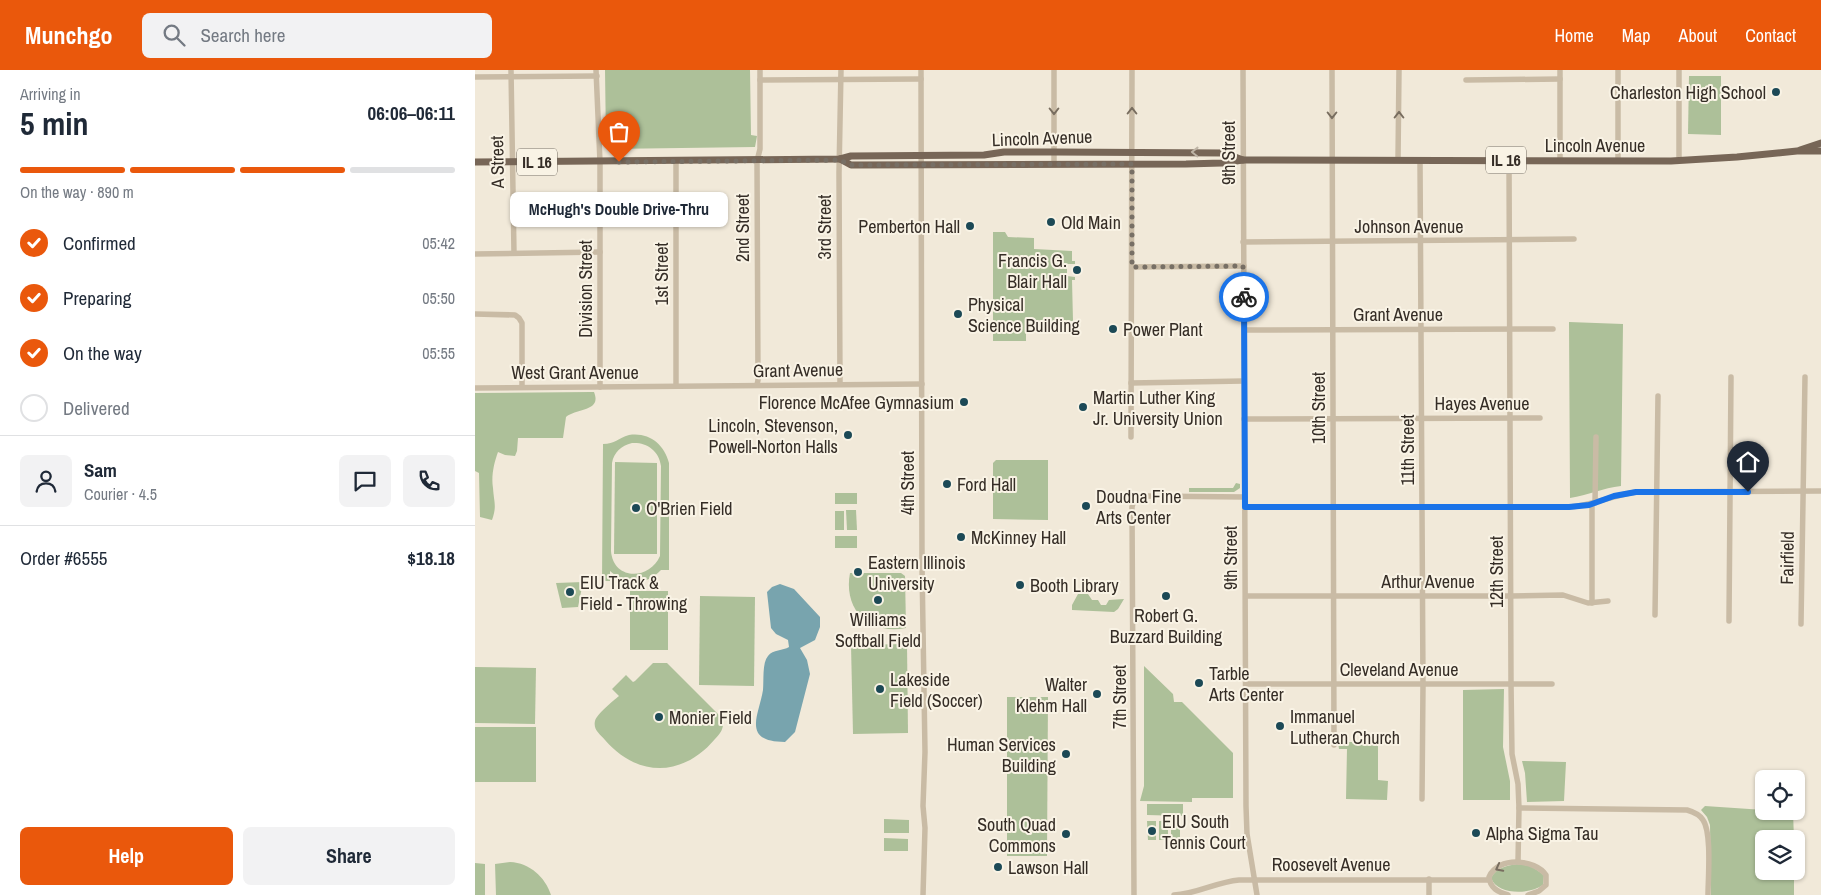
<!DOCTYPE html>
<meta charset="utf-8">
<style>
:root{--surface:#fff;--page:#f2f2f3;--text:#1f2937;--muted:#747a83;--line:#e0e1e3;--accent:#ea580c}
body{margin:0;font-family:"Archivo Narrow",sans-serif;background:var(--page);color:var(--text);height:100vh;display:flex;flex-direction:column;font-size:19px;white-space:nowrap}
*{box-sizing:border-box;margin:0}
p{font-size:16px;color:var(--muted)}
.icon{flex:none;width:28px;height:28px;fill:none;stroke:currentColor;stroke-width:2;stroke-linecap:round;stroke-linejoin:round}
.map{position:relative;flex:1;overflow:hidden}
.side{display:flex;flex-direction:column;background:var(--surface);width:475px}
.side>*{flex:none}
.tools{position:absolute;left:1280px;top:700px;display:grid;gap:10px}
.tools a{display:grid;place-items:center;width:50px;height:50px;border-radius:8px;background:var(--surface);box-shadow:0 1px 4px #0004;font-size:25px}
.pin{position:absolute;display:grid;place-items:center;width:42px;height:42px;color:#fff;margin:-51px -21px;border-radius:50% 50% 50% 0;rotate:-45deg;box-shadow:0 0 5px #0007}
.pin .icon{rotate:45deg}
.courier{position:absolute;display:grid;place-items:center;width:50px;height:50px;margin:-25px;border:4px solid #1a73e8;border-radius:50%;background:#fff;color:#222;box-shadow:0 1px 6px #0007}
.bubble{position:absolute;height:35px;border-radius:8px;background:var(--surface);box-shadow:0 1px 4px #0004;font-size:16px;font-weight:800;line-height:35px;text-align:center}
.summary em{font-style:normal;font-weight:800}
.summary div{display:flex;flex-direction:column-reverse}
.summary{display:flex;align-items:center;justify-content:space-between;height:85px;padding:0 20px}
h1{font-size:32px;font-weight:800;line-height:38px}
.bar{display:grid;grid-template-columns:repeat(4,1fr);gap:8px 5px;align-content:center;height:60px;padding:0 20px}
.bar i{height:6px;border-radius:4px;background:var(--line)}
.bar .active{background:var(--accent)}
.bar p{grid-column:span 4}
.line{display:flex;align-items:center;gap:12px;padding:0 20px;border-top:1px solid var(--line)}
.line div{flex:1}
.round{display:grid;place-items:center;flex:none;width:52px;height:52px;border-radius:8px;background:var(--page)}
ol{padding:0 20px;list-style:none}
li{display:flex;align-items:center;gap:15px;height:55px}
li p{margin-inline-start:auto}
li .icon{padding:5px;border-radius:50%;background:var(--accent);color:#fff;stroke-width:4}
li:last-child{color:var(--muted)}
li i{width:28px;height:28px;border:2px solid var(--line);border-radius:50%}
.button{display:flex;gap:10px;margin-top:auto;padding:10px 20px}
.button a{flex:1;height:58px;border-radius:8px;background:var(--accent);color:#fff;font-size:20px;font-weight:800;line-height:58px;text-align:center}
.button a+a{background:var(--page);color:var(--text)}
header{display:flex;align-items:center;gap:30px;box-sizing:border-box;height:70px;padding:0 25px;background:var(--accent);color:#fff}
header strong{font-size:24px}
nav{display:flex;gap:28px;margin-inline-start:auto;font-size:18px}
.search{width:350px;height:45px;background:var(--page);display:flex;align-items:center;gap:12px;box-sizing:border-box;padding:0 18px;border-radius:8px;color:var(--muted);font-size:19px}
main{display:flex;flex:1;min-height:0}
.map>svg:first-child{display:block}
</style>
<header>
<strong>Munchgo</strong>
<div class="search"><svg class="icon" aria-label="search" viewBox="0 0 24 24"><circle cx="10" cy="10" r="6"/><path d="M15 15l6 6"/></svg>Search here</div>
<nav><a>Home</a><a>Map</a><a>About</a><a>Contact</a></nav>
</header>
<main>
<section class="side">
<div class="summary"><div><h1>5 min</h1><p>Arriving in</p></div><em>06:06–06:11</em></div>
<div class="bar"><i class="active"></i><i class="active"></i><i class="active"></i><i></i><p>On the way · 890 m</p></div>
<ol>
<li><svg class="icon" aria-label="check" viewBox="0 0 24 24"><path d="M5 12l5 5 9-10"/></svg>Confirmed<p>05:42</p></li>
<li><svg class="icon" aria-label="check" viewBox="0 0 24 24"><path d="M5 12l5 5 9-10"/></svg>Preparing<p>05:50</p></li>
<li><svg class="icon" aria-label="check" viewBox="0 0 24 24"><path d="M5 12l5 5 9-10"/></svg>On the way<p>05:55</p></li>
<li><i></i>Delivered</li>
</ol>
<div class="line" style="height:90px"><a class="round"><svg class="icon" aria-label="person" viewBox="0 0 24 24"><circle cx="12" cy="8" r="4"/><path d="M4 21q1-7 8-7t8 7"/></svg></a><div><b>Sam</b><p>Courier · 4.5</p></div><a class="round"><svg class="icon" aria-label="chat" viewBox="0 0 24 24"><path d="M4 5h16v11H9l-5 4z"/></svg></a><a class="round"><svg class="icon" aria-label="phone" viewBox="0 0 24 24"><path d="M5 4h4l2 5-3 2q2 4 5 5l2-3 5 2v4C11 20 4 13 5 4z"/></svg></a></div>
<div class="line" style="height:65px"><div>Order #6555</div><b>$18.18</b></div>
<div class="button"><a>Help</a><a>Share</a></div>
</section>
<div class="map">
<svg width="1346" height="825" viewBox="0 0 1346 825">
<rect width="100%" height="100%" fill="#f1e9d9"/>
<g fill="#adc099" fill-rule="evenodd">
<polygon points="130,0 275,0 276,65 282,66 280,77 133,79 131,72"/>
<polygon points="1214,6 1246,6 1246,65 1213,64"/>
<polygon points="518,162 530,162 533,167 559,168 559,179 597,181 597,191 600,191 600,194 592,194 592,206 600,207 600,210 597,210 598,251 589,251 589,253 561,253 561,251 551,251 551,271 518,271"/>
<path d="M1094,252L1148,254L1146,416C1128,418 1113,425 1095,428Z"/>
<path d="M116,322H119C127,342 102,338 91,347L88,368H43L42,381L40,386L30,385L23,382C19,393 16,406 18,418C19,433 22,436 17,450L5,447L4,403L0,401V323Z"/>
<path d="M154,365C174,362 189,374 194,393V500H186C171,516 151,515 135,501V511H127L128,374C140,374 143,368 154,365ZM157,373C171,372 184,380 186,396L185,486C174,511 138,510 136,481L137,393C139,382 146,376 157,373Z"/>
<polygon points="521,390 573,390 573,450 518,449 518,393"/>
<polygon points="140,392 182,393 182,484 139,484"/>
<polygon points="761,413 765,414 765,418 759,422 714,422 714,418 758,418"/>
<rect x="360" y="423" width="22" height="11"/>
<polygon points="371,440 381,440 382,460 372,460"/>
<rect x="360" y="441" width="9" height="19"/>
<rect x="360" y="466" width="22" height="12"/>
<path d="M375,503H426L430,506L431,558C394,565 368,540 375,503Z"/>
<polygon points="108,512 103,537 87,538 81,513"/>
<rect x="155" y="521" width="38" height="59"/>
<polygon points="603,524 613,524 617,530 623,530 626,535 631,535 634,530 649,529 643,539 639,542 597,540 597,535"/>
<polygon points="225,526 280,527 279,616 224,615"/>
<polygon points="432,574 433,663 378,664 376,575"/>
<path d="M178,593H192L245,646C251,655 247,662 240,669C208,707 163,708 130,670C125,664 118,660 120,651C122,644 138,631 144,626L137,619L151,605L158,612L160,611Z"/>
<polygon points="669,596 698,624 699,632 707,632 758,683 758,728 717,728 717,732 665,731 669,716"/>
<polygon points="0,597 61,598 60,654 0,653"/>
<polygon points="1029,619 1028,677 1035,711 1035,730 988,730 988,620"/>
<polygon points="532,627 573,627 572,786 532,786"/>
<rect x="0" y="657" width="61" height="55"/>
<polygon points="863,672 903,672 903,710 913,711 912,730 871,729 872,679 864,679"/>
<polygon points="1047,691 1091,692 1089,731 1052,732 1050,703"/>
<polygon points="672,734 708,734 708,746 672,745"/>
<polygon points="1230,736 1289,740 1289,741 1318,742 1319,769 1289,769 1289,801 1319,801 1319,825 1236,825 1235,755 1232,747 1226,740"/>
<polygon points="409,749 434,750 434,763 409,763"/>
<polygon points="672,751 681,751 681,770 673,770"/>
<rect x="684" y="751" width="9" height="19"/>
<rect x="696" y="752" width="9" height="19"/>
<polygon points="409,768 433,769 433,781 409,781"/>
<path d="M35,792C55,793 70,807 76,825H21L20,794Z"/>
<polygon points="0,793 10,794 10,825 0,825"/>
<path d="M1042,794L1056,796L1069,805L1068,815C1054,825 1022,825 1016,808C1022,797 1031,796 1042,794Z"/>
</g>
<path fill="#78a4ae" d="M305,514L319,519L345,547V557L340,570L325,578L332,590L335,604L320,662L310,672C266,672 284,645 288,620C289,610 287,593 293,586C298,579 308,581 314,577L313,570L301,564L296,558L292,522L297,517Z"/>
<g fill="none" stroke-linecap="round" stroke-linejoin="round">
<g stroke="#c9bba5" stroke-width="5.5">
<polyline points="36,0 39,183"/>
<polyline points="121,0 125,92 125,317"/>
<polyline points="446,0 447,496 450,682 448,736 450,758 448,825"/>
<polyline points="768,0 771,736 772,764 782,825"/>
<polyline points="857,0 859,675"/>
<polyline points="1204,0 1204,90"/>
<polyline points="0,7 122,6"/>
<polyline points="285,10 446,9"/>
<polyline points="991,10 1085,9"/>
<polyline points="923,90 924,0"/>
<polyline points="945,90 948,615 947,729"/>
<polyline points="1034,90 1036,614 1037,684 1043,714 1044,738 1043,792"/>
<polyline points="1085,90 1085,0"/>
<polyline points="1143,90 1143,0"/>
<polyline points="579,94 579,0"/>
<polyline points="768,172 1099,169"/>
<polyline points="0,184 125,182"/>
<polyline points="657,197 769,196"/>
<polyline points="0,244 40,245 44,248 47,253 47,317"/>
<polyline points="769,260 1078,259"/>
<polyline points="656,313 769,311"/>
<polyline points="365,314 364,103 366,0"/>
<polyline points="282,315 283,310 282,91 285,79 285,0"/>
<polyline points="201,316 201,91"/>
<polyline points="0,318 447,314"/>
<polyline points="769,349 1065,348"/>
<polyline points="656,367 657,0"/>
<polyline points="1120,433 1121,367"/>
<polyline points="1117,434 1117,533"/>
<path d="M770,437H1094C1117,436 1138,425 1161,422L1346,421"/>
<polyline points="771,526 1036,526 1088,525 1113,533 1133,531"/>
<polyline points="1180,545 1183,326"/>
<polyline points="1254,551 1256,307"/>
<polyline points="1326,554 1330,307"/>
<polyline points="771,614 1077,614"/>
<path d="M1044,738L1212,740C1219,742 1225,745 1228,750C1237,763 1233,809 1233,825"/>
<polyline points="954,809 954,825"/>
<polyline points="659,825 657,437 659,430 663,426 670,426 770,427"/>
<path d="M699,825C722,824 741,812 764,810H1014"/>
<path d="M1033,825C1023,822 1015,818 1014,807C1023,786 1060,789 1071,805V815L1064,821L1053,825"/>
</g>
<g stroke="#776657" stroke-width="7">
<polyline points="1325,80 1346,73"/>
<polyline points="365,89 376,95 711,94 747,93 768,90 1196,91 1262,87 1322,81 1346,81"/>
<polyline points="0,92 365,89 376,86 509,85 529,82 579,82 749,83 768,90"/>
</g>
</g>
<defs><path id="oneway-chevron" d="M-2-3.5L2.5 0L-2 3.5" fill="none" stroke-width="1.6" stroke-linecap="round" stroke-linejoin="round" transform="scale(1.25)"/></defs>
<g stroke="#786d5f">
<use href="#oneway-chevron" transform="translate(579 41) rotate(90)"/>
<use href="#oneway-chevron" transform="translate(657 41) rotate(-90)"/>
<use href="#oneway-chevron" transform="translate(857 45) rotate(90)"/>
<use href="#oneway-chevron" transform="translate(924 45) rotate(-90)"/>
<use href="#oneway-chevron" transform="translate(1024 798) rotate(152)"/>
</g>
<use stroke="#beb4a5" href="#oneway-chevron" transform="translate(720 82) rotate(-179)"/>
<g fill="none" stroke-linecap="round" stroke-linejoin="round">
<polyline stroke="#776f65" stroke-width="5" stroke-dasharray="0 9" points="144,92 365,90 376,95 657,94 657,197 768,196 769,227"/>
<polyline stroke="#1a73e8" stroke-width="6" points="769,227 770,437 1094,437 1114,435 1139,426 1161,422 1273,422"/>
</g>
<g fill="#1c4956" stroke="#f9f3e5" stroke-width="2">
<circle cx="1301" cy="22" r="5"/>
<circle cx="576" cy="152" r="5"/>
<circle cx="495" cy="156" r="5"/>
<circle cx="602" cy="200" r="5"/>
<circle cx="483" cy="244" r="5"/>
<circle cx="638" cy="259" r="5"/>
<circle cx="489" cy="332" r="5"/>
<circle cx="608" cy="337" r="5"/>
<circle cx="373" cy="365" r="5"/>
<circle cx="472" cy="414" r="5"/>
<circle cx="611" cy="436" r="5"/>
<circle cx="161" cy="438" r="5"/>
<circle cx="486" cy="467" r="5"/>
<circle cx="383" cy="502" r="5"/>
<circle cx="545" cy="515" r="5"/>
<circle cx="95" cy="522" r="5"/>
<circle cx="691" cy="526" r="5"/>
<circle cx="403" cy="530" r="5"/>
<circle cx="724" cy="613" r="5"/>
<circle cx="405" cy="619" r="5"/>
<circle cx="622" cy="624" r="5"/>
<circle cx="184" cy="647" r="5"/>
<circle cx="805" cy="656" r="5"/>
<circle cx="591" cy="684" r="5"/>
<circle cx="677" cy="761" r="5"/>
<circle cx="1001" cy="763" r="5"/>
<circle cx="591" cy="764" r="5"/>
<circle cx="523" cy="797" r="5"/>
</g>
<g text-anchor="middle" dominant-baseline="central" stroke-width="4" stroke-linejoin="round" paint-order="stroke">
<g fill="#f9f3e5" stroke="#70685f" stroke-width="1">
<rect x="1011" y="76.5" width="40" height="27" rx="4"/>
<rect x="42" y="78.5" width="40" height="27" rx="4"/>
</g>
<g font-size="16" font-weight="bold" fill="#352d26">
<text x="1031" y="90">IL 16</text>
<text x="62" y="92">IL 16</text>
</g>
<g font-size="18" fill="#352d26" stroke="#f9f3e5" text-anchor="start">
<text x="1291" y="22" text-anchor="end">Charleston High School</text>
<text x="586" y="152">Old Main</text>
<text x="485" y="156" text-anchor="end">Pemberton Hall</text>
<text x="592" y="190" text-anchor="end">Francis G.<tspan x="592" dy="21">Blair Hall</tspan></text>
<text x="493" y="234">Physical<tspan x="493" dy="21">Science Building</tspan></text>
<text x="648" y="259">Power Plant</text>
<text x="618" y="327">Martin Luther King<tspan x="618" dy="21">Jr. University Union</tspan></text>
<text x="479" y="332" text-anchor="end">Florence McAfee Gymnasium</text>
<text x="363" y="355" text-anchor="end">Lincoln, Stevenson,<tspan x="363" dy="21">Powell-Norton Halls</tspan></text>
<text x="482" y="414">Ford Hall</text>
<text x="621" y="426">Doudna Fine<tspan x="621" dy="21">Arts Center</tspan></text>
<text x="171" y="438">O'Brien Field</text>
<text x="496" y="467">McKinney Hall</text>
<text x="393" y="492">Eastern Illinois<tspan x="393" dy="21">University</tspan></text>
<text x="105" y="512">EIU Track &amp;<tspan x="105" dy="21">Field - Throwing</tspan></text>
<text x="555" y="515">Booth Library</text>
<text x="691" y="545" text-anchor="middle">Robert G.<tspan x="691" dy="21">Buzzard Building</tspan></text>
<text x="403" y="549" text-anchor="middle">Williams<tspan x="403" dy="21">Softball Field</tspan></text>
<text x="734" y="603">Tarble<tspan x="734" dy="21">Arts Center</tspan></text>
<text x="415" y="609">Lakeside<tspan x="415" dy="21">Field (Soccer)</tspan></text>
<text x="612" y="614" text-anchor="end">Walter<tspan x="612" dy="21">Klehm Hall</tspan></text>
<text x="815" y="646">Immanuel<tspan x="815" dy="21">Lutheran Church</tspan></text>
<text x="194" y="647">Monier Field</text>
<text x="581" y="674" text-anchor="end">Human Services<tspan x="581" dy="21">Building</tspan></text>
<text x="687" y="751">EIU South<tspan x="687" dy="21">Tennis Court</tspan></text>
<text x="581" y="754" text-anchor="end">South Quad<tspan x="581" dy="21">Commons</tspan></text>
<text x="1011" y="763">Alpha Sigma Tau</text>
<text x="533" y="797">Lawson Hall</text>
</g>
<g font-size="18" fill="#352d26" stroke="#f9f3e5">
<text transform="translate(567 68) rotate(-2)">Lincoln Avenue</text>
<text x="1120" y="75">Lincoln Avenue</text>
<text transform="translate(753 83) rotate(-90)">9th Street</text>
<text transform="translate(22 92) rotate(-91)">A Street</text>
<text x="934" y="156">Johnson Avenue</text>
<text transform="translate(349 157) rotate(-90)">3rd Street</text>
<text transform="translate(267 158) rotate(-90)">2nd Street</text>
<text transform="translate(186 204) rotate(-90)">1st Street</text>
<text transform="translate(110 219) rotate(-90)">Division Street</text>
<text x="923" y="244">Grant Avenue</text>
<text transform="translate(323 300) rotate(-1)">Grant Avenue</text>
<text x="100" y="302">West Grant Avenue</text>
<text x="1007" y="333">Hayes Avenue</text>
<text transform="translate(843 338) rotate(-90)">10th Street</text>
<text transform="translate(932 380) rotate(-90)">11th Street</text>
<text transform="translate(432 413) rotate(-90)">4th Street</text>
<text transform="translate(755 488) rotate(-90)">9th Street</text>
<text transform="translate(1312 488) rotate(-89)">Fairfield</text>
<text transform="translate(1021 502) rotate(-90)">12th Street</text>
<text x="953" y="511">Arthur Avenue</text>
<text x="924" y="599">Cleveland Avenue</text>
<text transform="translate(644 627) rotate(-90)">7th Street</text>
<text x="856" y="794">Roosevelt Avenue</text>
</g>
</g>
</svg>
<div class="tools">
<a><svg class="icon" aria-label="locate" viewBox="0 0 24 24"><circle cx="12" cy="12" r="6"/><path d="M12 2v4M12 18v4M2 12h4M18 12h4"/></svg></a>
<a><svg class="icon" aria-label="layers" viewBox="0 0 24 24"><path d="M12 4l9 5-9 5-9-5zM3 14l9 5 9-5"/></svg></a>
</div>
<div class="pin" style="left:144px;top:92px;background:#ea580c"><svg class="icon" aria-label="bag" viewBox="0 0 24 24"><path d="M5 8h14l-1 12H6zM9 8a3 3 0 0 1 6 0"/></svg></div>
<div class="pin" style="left:1273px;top:422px;background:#1f2937"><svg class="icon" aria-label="home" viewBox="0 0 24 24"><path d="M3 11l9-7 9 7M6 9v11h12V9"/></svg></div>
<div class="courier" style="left:769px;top:227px"><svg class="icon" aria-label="bike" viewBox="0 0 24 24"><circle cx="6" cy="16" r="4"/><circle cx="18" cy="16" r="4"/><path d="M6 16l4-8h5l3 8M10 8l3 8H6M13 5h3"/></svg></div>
<div class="bubble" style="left:35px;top:122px;width:218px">McHugh's Double Drive-Thru</div>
</div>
</main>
